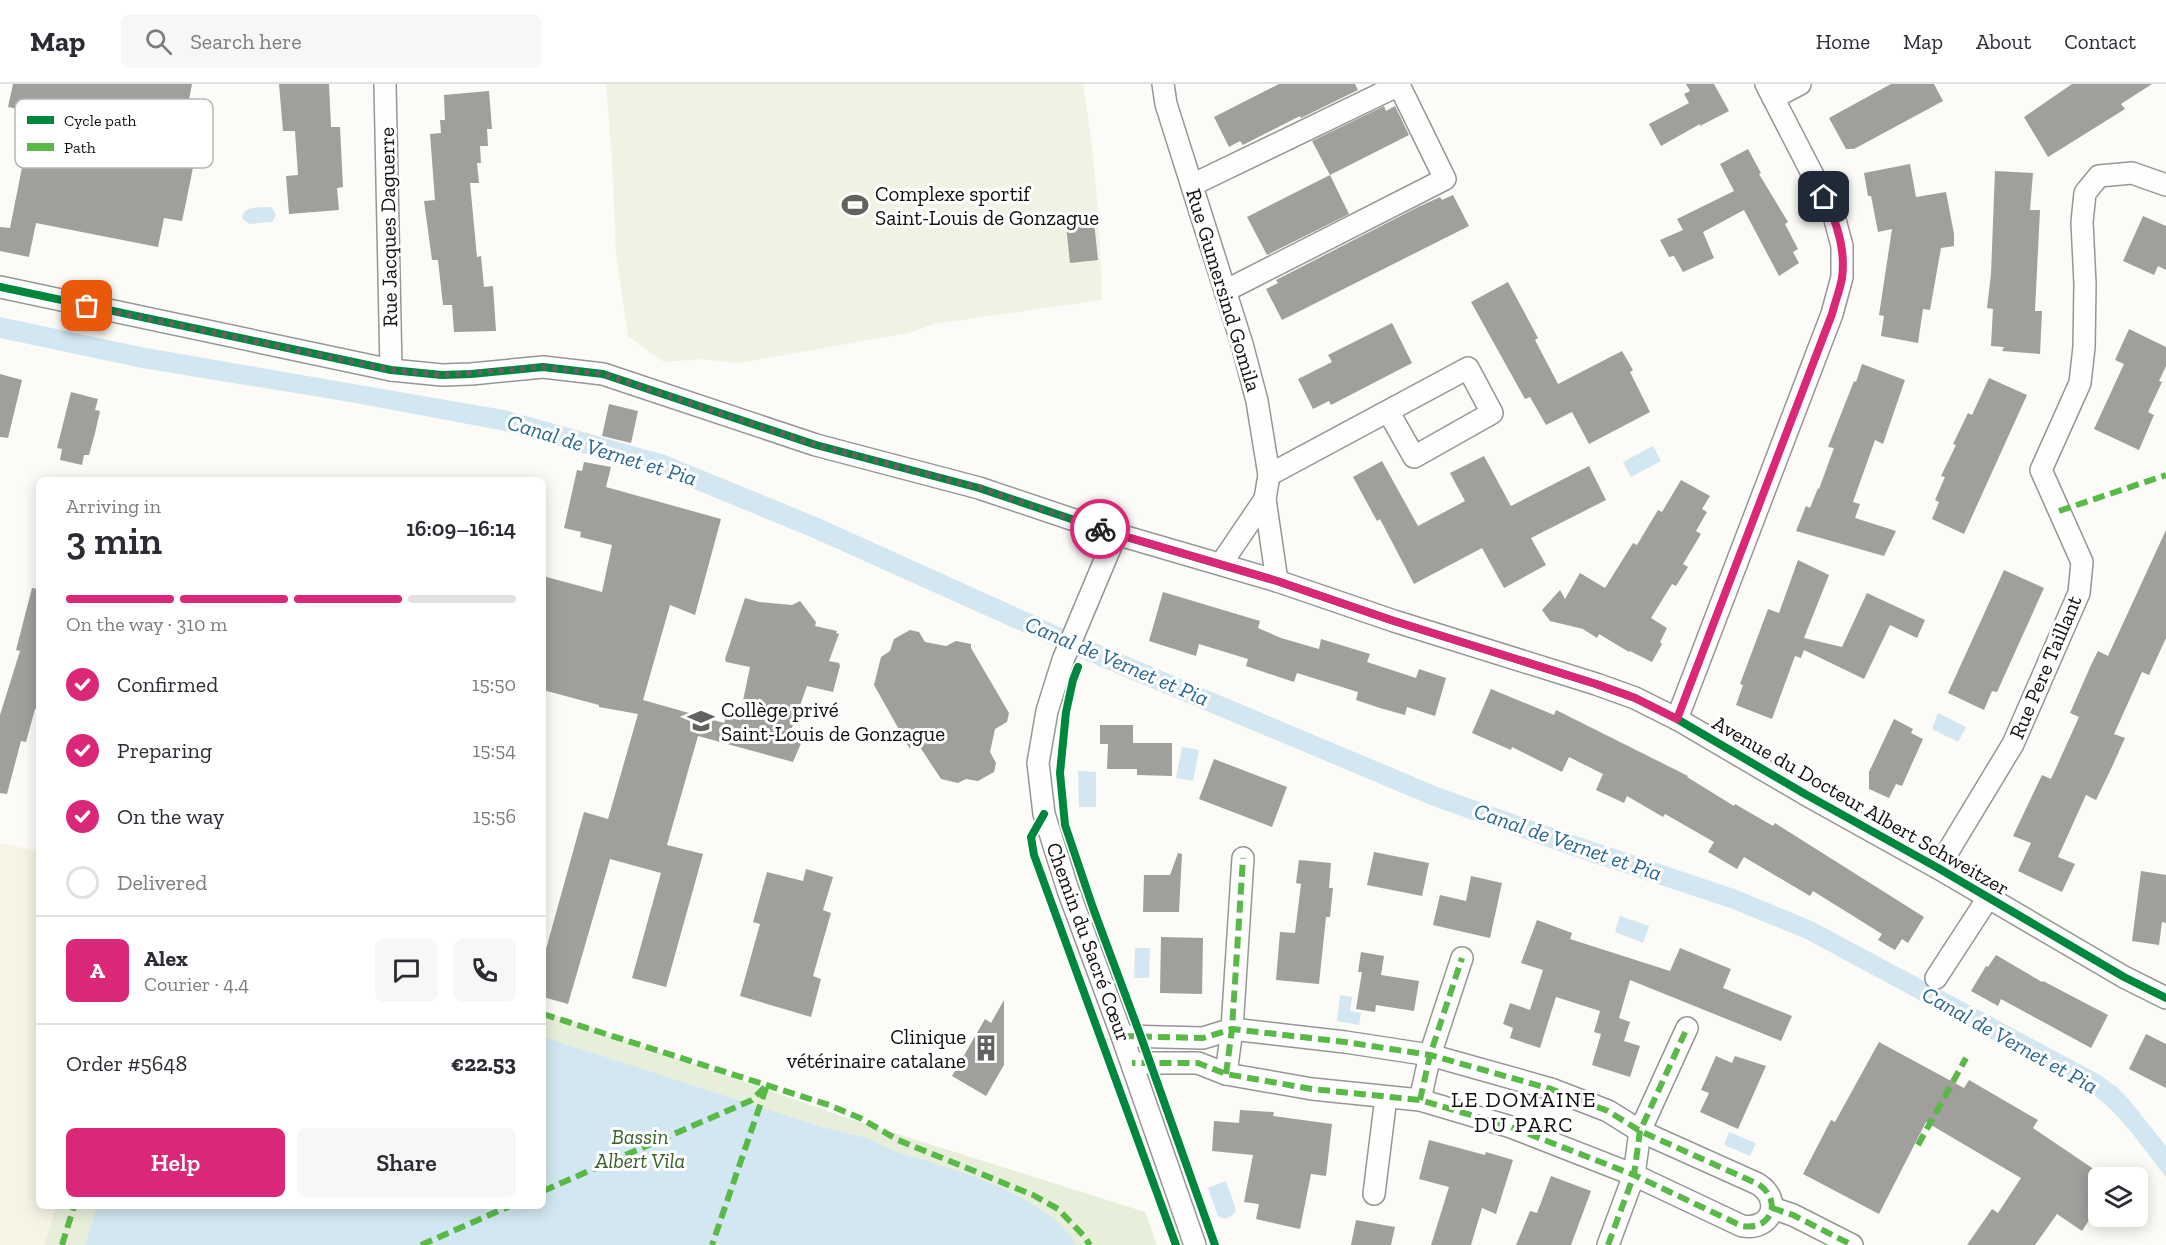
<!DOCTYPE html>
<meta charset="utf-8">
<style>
:root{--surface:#fff;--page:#f7f7f7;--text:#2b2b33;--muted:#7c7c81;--line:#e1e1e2;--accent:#db2777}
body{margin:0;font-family:"Zilla Slab",serif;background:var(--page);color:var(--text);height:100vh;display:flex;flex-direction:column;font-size:22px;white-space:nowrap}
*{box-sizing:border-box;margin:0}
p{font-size:20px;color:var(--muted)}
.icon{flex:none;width:33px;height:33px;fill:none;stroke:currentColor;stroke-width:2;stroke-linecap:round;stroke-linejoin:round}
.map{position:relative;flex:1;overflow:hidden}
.panel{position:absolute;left:36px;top:393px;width:510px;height:732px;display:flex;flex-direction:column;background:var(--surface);border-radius:9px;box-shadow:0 3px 15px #0003}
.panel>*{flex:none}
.fabs{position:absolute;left:2088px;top:1083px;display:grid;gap:12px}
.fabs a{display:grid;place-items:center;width:60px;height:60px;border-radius:9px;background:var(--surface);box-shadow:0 3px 15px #0003;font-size:30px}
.pin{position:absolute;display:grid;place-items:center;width:51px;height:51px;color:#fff;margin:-26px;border-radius:12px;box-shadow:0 3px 9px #0006}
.courier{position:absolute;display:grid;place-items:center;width:60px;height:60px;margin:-30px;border:4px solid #db2777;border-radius:50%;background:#fff;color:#222;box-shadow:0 2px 8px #0007}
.head em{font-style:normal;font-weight:600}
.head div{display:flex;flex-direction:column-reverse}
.head{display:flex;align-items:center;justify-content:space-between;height:102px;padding:0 30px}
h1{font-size:39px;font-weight:600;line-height:45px}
.bar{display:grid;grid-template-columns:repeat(4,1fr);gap:9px 6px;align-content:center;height:72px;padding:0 30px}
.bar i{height:8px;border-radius:4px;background:var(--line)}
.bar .current{background:var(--accent)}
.bar p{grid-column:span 4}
.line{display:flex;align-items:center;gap:15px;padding:0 30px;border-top:2px solid var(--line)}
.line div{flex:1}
.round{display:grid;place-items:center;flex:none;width:63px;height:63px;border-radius:9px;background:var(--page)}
ol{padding:0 30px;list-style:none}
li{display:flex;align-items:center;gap:18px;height:66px}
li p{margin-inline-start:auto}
li .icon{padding:6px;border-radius:50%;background:var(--accent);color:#fff;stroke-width:4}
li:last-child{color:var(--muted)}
li i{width:33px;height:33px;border:3px solid var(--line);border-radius:50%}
.primary-button{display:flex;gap:12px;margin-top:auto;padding:12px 30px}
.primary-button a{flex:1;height:69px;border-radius:9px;background:var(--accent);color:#fff;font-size:24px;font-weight:600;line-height:69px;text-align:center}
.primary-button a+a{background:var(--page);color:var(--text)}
header{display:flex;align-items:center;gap:36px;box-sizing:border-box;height:84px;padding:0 30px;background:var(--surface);border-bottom:2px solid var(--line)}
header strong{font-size:28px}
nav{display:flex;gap:33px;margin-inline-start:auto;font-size:21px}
.search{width:420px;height:54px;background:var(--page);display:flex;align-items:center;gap:15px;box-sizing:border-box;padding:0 21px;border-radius:9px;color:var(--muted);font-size:22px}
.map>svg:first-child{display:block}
</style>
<header>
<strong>Map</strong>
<div class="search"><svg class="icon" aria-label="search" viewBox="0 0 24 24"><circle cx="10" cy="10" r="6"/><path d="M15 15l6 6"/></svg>Search here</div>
<nav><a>Home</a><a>Map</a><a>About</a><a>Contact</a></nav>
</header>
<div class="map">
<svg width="2166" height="1161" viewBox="0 0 2166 1161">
<rect width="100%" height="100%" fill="#fcfbf7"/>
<polygon fill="#f6f4e5" points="0,759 39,767 39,1122 56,1122 44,1161 0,1161"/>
<polygon fill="#e7efda" points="543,927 847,1034 1145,1128 1157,1161 44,1161 56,1122 543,1122"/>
<path fill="#eff3e3" d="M606,0H1083C1095,71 1100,144 1102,216L934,240L909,249L738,279L702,275L664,278L628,252L616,169L612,73Z"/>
<g fill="#d2e7f1">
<path d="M270,123L273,125L276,131L272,138L249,140L242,134C244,121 259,124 270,123Z"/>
<path d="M0,233L146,264L504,326L665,371L821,435L1093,558L1440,704L1573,751L1737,806L1812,837L2100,991L2118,1004L2130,1017L2166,1062V1093C2142,1063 2121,1030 2090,1008L1804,854L1730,824L1567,770L1433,722L1085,576L813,454L658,390L500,346L350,318L142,284L0,254Z"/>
<polygon points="1653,362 1661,377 1631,393 1623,378"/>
<polygon points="1938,629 1966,643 1958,658 1932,645"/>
<polygon points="1182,663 1199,666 1193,697 1176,694"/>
<polygon points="1078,687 1096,688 1096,723 1079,723"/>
<polygon points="1620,832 1649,842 1643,859 1615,848"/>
<polygon points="1135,864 1150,864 1149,894 1134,894"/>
<polygon points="1340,911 1352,913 1350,927 1361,929 1359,941 1337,937"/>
<path d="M543,953L822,1043C836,1047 852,1050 866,1054C878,1058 888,1065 900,1069C960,1088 1040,1107 1077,1161H85L97,1122H543Z"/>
<polygon points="1729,1048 1756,1059 1750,1072 1724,1061"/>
<polygon points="1226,1097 1236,1126 1232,1132 1224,1135 1218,1132 1208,1104"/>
</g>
<g fill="#a09f9c">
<polygon points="13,0 192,0 185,36 199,38 196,54 199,54 184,128 182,137 164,134 158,163 36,139 29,173 0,167 0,143 10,144 33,28 8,23"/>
<polygon points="279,0 329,0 331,43 340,43 343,103 337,104 339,126 289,130 286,92 298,91 295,47 283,47"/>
<polygon points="1279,0 1355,0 1358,6 1301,34 1300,32 1243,61 1240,57 1229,63 1214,33"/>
<polygon points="1686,0 1714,0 1729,27 1700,42 1700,40 1661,62 1649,40 1689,19 1684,10 1690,7"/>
<polygon points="1891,0 1934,0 1943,17 1854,65 1846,65 1829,34"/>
<polygon points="2072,0 2152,0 2121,20 2125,25 2048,73 2024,33"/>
<polygon points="489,7 492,45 487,45 488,62 480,62 481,79 477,79 479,99 470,99 477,173 481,172 484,203 493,202 496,247 454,248 452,221 443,221 438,176 432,176 424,117 435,116 430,50 441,49 440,36 445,36 444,11"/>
<polygon points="1384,22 1386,27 1395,22 1409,51 1330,91 1312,57"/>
<polygon points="1748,65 1761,89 1759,90 1788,138 1785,140 1798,165 1793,168 1799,179 1779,192 1744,126 1703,148 1714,174 1683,188 1674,172 1669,173 1660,156 1683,146 1677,135 1734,107 1720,80"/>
<polygon points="1910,80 1916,113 1946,108 1954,150 1954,162 1941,164 1930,226 1923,225 1918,259 1881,252 1884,232 1879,231 1892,145 1878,148 1871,112 1868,112 1864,89"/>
<polygon points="1995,87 2033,89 2030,126 2040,126 2035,227 2042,227 2040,270 2002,267 2004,263 1991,262 1993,225 1987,224 1991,190"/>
<polygon points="1330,91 1349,130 1267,171 1247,133"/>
<polygon points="1453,111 1469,142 1282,236 1266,205 1278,199 1276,196 1418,123 1440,113 1442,116"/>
<polygon points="2143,132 2166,142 2166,186 2158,182 2154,191 2123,177"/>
<polygon points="1094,138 1098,176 1070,179 1066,141"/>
<polygon points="1508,198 1538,254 1535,256 1558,300 1622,267 1633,286 1630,288 1650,328 1589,360 1572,328 1546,341 1530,313 1525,315 1471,218"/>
<polygon points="1392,239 1412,279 1331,321 1329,317 1313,325 1298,295 1332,278 1328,271"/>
<polygon points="2129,245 2166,263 2166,282 2159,297 2162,298 2148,328 2154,331 2139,366 2094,345 2124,280 2115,276"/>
<polygon points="1862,280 1905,296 1883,360 1875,356 1853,418 1860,420 1855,434 1896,447 1884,472 1796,447 1806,422 1810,424 1818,404 1819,405 1834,364 1828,363 1854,297 1856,298"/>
<polygon points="0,290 22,296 8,354 0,353"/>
<polygon points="1989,294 2027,311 1964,450 1932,435 1939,418 1935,416 1945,393 1941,392 1956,361 1953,360 1968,329 1972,331"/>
<polygon points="71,308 98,315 95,326 100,327 95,349 89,371 84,371 82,381 60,376 62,365 57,364"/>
<polygon points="609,320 638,327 631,359 602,352"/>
<polygon points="1484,372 1511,422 1589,382 1606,416 1531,454 1546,481 1504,504 1482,464 1414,500 1380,435 1377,437 1353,393 1382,377 1418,442 1465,417 1450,389"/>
<polygon points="584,378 611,383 606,403 721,435 695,531 670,521 643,616 724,639 726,633 739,636 750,583 726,578 725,575 745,514 759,518 792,521 800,517 816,538 815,542 837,547 836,549 839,550 829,577 839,579 840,582 833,608 807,602 789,652 800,654 802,657 793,678 698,652 667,761 703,770 666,903 632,894 661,789 610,775 568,920 543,913 543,876 584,728 608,735 638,630 599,623 599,621 543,606 543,492 602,508 612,461 580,453 581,448 564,444 577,386 582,387"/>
<polygon points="1681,396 1710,412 1702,425 1707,428 1696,447 1701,450 1683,480 1688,483 1676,502 1672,500 1651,534 1667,544 1660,558 1662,560 1652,578 1630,567 1629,568 1599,550 1597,554 1583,545 1550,537 1542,526 1560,506 1565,515 1580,489 1605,504 1633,459 1637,461 1658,426 1662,428"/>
<polygon points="2166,446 2166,554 2149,591 2142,588 2114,650 2125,654 2111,685 2096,716 2086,711 2058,773 2075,780 2062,808 2018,787 2031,759 2013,752 2042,691 2051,695 2079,633 2070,629 2091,581 2098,567 2108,572"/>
<polygon points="1798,476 1829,491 1804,554 1842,563 1867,509 1925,536 1917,554 1890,541 1864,595 1804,566 1801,574 1795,572 1772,635 1736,621 1743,601 1740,600 1768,525 1779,529"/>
<polygon points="2004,486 2044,504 1997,608 1992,607 1984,626 1948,609"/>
<polygon points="32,504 39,505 39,626 35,625 26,658 21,657 7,710 0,709 0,631 20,567 16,566"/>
<polygon points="1163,508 1260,537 1258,544 1281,554 1319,565 1321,555 1370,570 1367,578 1416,594 1419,585 1446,594 1435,632 1407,623 1405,631 1380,624 1356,616 1358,608 1297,589 1294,598 1246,582 1248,575 1199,560 1196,572 1149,557"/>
<polygon points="910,546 919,548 925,558 946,562 956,557 971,560 971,564 1009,629 1007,638 995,645 990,668 996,679 994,688 978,697 966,695 958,699 941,695 912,651 910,665 874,601 881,573 890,567 894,555"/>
<polygon points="1491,605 1554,631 1556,626 1688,692 1687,693 1734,722 1735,720 1773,742 1775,739 1924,833 1908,859 1902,855 1895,866 1878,856 1882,850 1813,807 1810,812 1744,773 1737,785 1708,768 1714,758 1665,730 1663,733 1627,712 1624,719 1596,706 1603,690 1569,673 1562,688 1512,663 1511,666 1472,649"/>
<polygon points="1894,635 1913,645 1911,649 1923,655 1902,702 1896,700 1889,714 1869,705 1869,688"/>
<polygon points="1100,641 1133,641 1133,659 1172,659 1172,692 1137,691 1137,685 1107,685 1108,660 1100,660"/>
<polygon points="1214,675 1287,703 1272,743 1199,715"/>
<polygon points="1374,768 1429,779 1422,812 1367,801"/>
<polygon points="1178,769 1182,770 1179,828 1143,828 1144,791 1170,791"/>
<polygon points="1299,776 1331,779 1329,804 1333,804 1330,833 1326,833 1319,900 1276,896 1280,848 1295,849 1301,800 1296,799"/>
<polygon points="806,785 833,793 823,826 831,829 813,892 821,895 811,933 740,912 760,840 753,838 767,788 803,797"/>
<polygon points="2141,787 2166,791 2166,839 2162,838 2159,861 2132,857"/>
<polygon points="1471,792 1502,799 1490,854 1433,841 1440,811 1466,817"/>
<polygon points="1537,836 1572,849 1570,855 1670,887 1680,864 1731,885 1723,904 1792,932 1781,957 1630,896 1619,934 1630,938 1624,957 1640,962 1630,993 1592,981 1601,950 1594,948 1600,927 1556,913 1540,964 1510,954 1513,944 1503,940 1510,919 1530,926 1543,886 1521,879"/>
<polygon points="1161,853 1203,854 1202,910 1160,909"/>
<polygon points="1361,868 1384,872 1381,891 1419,897 1414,927 1376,921 1375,928 1356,925 1362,888 1358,888"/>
<polygon points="1996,871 2042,898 2043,897 2108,931 2091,964 2001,915 1998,922 1971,907 1986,882 1988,883"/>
<polygon points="1004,916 1004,981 986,1012 952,992 985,935 991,939"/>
<polygon points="2146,950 2166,960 2166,1004 2129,985"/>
<polygon points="1879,958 1964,1004 1969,996 2024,1028 2038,1036 2033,1044 2098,1088 2098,1122 2082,1147 2057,1130 2035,1161 1967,1161 1992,1125 1998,1129 2021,1094 1926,1038 1879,1130 1803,1090 1831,1036 1835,1038"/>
<polygon points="1716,972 1732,979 1735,972 1766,982 1738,1045 1700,1028 1709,1009 1701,1006"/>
<polygon points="1240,1026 1274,1028 1273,1032 1332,1040 1326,1092 1311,1090 1300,1145 1256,1135 1259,1120 1244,1118 1253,1071 1212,1067 1214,1037 1239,1039"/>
<polygon points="1429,1056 1485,1071 1486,1068 1513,1076 1496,1130 1482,1124 1471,1161 1431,1161 1449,1103 1419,1095"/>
<polygon points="1551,1092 1591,1107 1571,1161 1516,1161 1530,1127 1537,1129"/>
<polygon points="1356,1136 1395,1143 1391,1161 1351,1161"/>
</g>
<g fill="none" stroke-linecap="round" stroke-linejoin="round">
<g stroke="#969694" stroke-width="24">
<g id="street">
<polyline points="385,0 391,286"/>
<polyline points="1163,0 1166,20 1242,260 1257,317 1269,391 1265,415 1277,497"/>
<polyline points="1773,14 1800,0"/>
<polyline points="1192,101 1399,1 1445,95 1225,207"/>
<polyline points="0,203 391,286 442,291 471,290 543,283 603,290 816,361 979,404 1116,450 1277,497 1394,537 1596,600 1635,614 1677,635 1805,710 1938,784 2124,893 2166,914"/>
<polyline points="1269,391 1468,284 1492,329 1414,373 1388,327"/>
<polyline points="1116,450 1063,576 1047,627 1038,679 1044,730 1068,806 1122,952 1195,1161"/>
<polyline points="1221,480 1265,415"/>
<polyline points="1677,635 1832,230 1842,193 1842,162 1834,132 1766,0"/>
<polyline points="1938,784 2013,660 2079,509 2082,478 2041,386 2080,299 2084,263 2085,200 2082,138 2085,109 2099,92 2132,89 2166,101"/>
<polyline points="1936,894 1988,814"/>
<path d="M1122,952L1203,954L1232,945L1345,958L1430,971L1551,1005L1608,1027L1640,1047L1758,1100C1783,1116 1772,1147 1742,1142L1634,1091L1511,1043L1420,1016L1312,1005L1226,990L1198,979H1132"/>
<polyline points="1226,990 1232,945 1243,774"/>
<polyline points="1420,1016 1430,971 1462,874"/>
<polyline points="1374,1110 1386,1013"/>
<polyline points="1772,1124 1793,1131 1852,1161"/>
<polyline points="1608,1161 1634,1091 1640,1047 1687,944"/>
</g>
</g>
<use href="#street" stroke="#fffefe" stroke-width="21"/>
<g stroke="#58b947" stroke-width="6" stroke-dasharray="12 6" stroke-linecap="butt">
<polyline points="2059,427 2166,391"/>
<polyline points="543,930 829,1021 860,1034 898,1056 1033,1111 1058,1125 1083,1151 1090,1161"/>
<path d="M1122,952L1203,954L1232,945L1345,958L1430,971L1551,1005L1608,1027L1640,1047L1758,1100C1783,1116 1772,1147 1742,1142L1634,1091L1511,1043L1420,1016L1312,1005L1226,990L1198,979H1132"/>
<polyline points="1226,990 1232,945 1243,774"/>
<polyline points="1420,1016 1430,971 1462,874"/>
<polyline points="1918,1061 1966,974"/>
<polyline points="543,1107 752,1016 767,1001 712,1161"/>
<polyline points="1772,1124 1793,1131 1852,1161"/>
<polyline points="62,1161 74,1122"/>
<polyline points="421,1161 510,1122"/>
<polyline points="1608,1161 1634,1091 1640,1047 1687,944"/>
</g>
<g stroke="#fff" stroke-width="11">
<g id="cycleway">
<polyline points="0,203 391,286 442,291 471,290 543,283 603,290 816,361 979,404 1116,450 1277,497 1394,537 1596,600 1635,614 1677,635 1805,710 1938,784 2124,893 2166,914"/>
<polyline points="1078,583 1073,596 1066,628 1060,689 1065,741 1093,824 1141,953 1215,1161"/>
<polyline points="1044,730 1031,753 1034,771 1176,1161"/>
</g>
</g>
<use href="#cycleway" stroke="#00873e" stroke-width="8"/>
</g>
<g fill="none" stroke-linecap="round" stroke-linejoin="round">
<polyline stroke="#636261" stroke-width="6" stroke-dasharray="0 10.8" points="87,222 391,286 442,291 543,283 603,290 816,361 980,404 1100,445"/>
<path stroke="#db2777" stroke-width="8" d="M1100,445L1277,497L1394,537L1596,600L1635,614L1677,635L1832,230C1835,218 1840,206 1842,194C1846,165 1837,138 1824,113"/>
</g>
<defs>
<g id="stadium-bare" transform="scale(2.07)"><path d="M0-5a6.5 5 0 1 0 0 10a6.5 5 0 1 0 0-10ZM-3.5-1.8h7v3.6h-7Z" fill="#636261" stroke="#fff" stroke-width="2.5" paint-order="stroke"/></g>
<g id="school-bare" transform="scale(2.07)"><path d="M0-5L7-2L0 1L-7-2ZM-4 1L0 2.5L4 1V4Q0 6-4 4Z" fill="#636261" stroke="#fff" stroke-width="2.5" paint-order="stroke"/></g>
<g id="building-bare" transform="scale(2.07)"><path d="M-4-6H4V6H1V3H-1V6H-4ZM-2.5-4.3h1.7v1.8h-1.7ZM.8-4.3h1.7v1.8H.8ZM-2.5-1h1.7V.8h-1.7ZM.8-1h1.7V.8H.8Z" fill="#636261" stroke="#fff" stroke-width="2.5" paint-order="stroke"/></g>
</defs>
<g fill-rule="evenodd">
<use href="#stadium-bare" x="855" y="121"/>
<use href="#school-bare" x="701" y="637"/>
<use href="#building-bare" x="986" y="964"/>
</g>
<g text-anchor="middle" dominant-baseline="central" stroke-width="6" stroke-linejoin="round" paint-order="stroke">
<g font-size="21" fill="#101010" stroke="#fff" text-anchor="start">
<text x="875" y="109">Complexe sportif<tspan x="875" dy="24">Saint-Louis de Gonzague</tspan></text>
<text x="721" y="625">Collège privé<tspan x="721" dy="24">Saint-Louis de Gonzague</tspan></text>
<text x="966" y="952" text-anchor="end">Clinique<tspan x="966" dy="24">vétérinaire catalane</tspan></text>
</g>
<g font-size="21" fill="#101010" stroke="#fff">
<text transform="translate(388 143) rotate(-91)">Rue Jacques Daguerre</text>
<text transform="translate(1224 206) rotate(73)">Rue Gumersind Gomila</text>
<text transform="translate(2045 583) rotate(-67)">Rue Pere Taillant</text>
<text transform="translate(1861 721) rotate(30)">Avenue du Docteur Albert Schweitzer</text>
<text transform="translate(1089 858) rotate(70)">Chemin du Sacré Cœur</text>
</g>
<g font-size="21" font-style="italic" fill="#356128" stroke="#fff">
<text x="640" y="1052">Bassin<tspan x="640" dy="24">Albert Vila</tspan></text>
</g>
<g font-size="22" font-style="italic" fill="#286794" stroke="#fff">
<text transform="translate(602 366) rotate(17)">Canal de Vernet et Pia</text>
<text transform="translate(1117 577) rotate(23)">Canal de Vernet et Pia</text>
<text transform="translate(1568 758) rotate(19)">Canal de Vernet et Pia</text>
<text transform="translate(2010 956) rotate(29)">Canal de Vernet et Pia</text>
</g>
<g font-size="22" letter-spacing="1.5" fill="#101010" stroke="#fff">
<text x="1524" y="1015">LE DOMAINE<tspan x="1524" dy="25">DU PARC</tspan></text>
</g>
</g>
<rect x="15" y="15" width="198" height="69" rx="9" fill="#fff" stroke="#b7b7b7" stroke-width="1.5"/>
<rect x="27" y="32" width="27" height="8" fill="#00873e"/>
<rect x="27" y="59" width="27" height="8" fill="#58b947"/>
<g font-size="16" fill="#101010">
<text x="64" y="42">Cycle path</text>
<text x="64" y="69">Path</text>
</g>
</svg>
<div class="fabs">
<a><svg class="icon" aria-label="layers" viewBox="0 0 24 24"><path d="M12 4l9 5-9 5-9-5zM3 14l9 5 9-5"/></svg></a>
</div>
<div class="pin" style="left:87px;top:222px;background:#ea580c"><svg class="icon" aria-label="bag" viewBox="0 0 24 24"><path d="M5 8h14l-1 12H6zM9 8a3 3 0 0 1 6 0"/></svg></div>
<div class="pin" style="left:1824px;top:113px;background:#1f2937"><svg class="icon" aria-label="home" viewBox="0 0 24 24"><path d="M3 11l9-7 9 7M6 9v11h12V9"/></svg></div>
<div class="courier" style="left:1100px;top:445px"><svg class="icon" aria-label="bike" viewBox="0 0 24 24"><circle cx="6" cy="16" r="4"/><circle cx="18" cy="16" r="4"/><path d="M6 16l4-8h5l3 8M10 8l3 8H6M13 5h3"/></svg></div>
<section class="panel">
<div class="head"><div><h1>3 min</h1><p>Arriving in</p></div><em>16:09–16:14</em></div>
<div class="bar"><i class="current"></i><i class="current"></i><i class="current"></i><i></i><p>On the way · 310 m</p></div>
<ol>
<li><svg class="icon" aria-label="check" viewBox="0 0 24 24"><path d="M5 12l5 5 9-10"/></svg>Confirmed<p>15:50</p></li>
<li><svg class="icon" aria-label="check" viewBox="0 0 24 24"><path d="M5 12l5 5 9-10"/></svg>Preparing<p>15:54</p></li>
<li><svg class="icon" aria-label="check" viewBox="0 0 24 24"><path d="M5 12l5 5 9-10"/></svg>On the way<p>15:56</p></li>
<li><i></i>Delivered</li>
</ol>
<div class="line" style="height:108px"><b class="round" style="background:var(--accent);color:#fff">A</b><div><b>Alex</b><p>Courier · 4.4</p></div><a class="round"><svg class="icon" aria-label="chat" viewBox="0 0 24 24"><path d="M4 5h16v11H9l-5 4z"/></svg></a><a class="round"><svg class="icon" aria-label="phone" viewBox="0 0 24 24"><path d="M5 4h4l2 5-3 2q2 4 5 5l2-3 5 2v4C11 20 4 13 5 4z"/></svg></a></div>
<div class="line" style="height:78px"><div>Order #5648</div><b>€22.53</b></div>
<div class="primary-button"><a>Help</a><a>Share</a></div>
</section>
</div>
